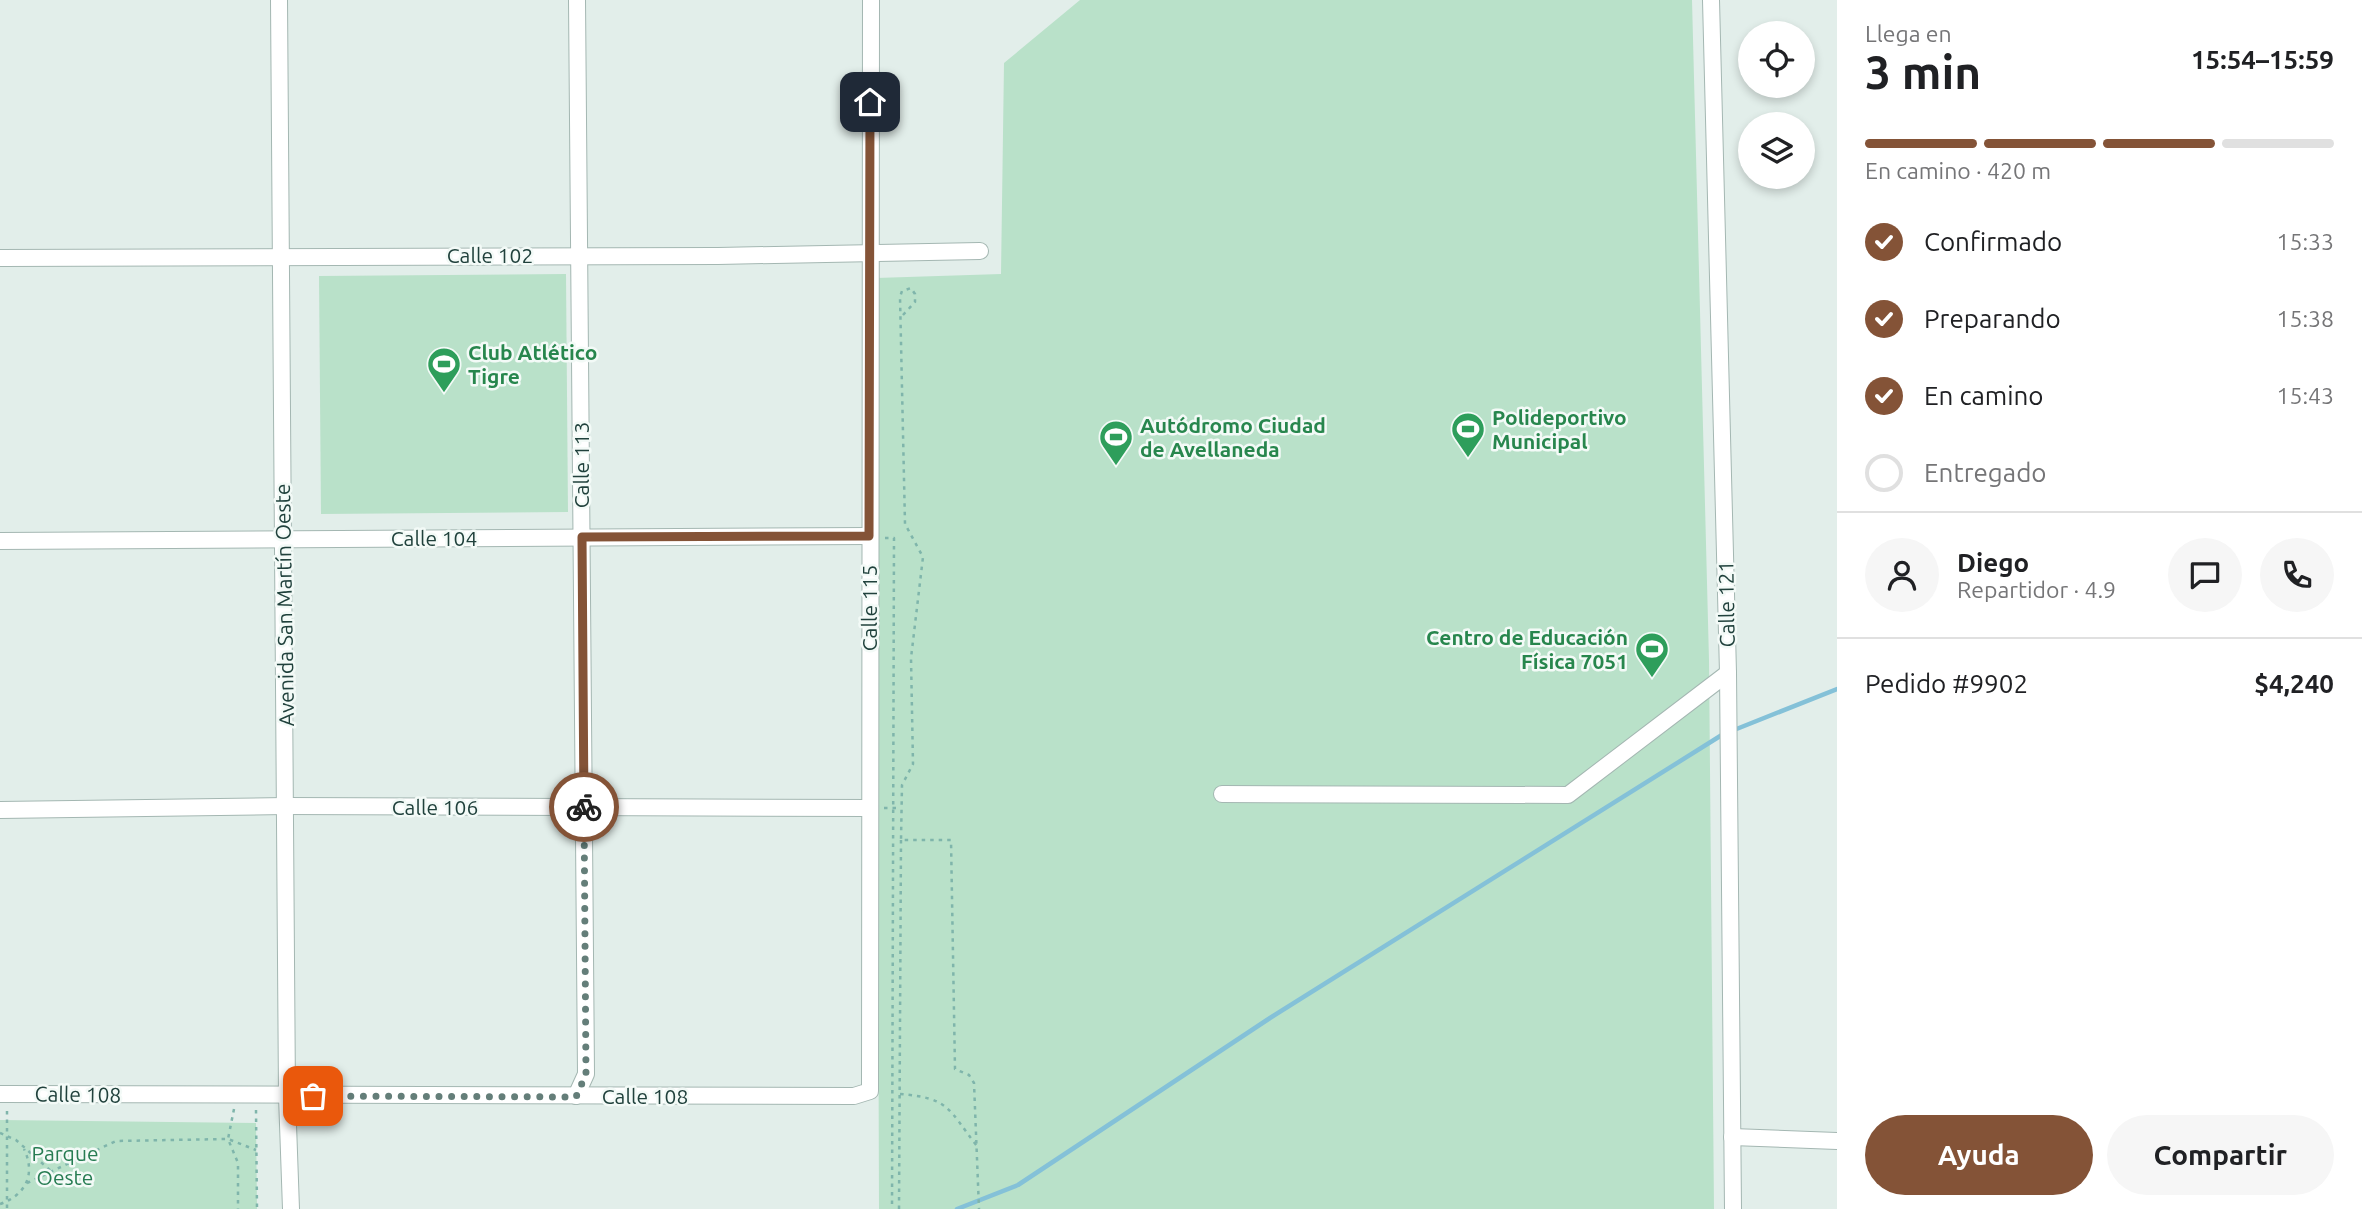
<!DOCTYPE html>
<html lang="es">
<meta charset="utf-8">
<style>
:root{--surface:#fff;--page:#f6f6f6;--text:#202124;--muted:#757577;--line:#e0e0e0;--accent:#845337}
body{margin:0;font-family:Ubuntu,sans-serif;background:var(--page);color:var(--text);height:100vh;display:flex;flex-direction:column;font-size:26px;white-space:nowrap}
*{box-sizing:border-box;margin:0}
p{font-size:23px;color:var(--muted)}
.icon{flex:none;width:38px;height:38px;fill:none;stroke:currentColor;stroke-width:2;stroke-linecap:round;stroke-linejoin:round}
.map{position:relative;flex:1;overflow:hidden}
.drawer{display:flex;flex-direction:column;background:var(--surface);width:525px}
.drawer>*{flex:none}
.tools{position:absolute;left:1738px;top:21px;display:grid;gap:14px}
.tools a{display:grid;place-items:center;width:77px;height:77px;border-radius:50%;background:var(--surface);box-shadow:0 4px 10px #0003;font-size:35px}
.pin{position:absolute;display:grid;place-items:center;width:60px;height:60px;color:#fff;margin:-30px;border-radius:14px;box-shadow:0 4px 10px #0006}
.courier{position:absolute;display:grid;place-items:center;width:70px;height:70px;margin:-35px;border:5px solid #845337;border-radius:50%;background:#fff;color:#222;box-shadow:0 2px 9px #0007}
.summary em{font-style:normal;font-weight:700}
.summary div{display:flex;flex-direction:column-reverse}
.summary{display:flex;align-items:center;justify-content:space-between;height:119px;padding:0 28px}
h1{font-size:46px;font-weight:700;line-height:52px}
.bar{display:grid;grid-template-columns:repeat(4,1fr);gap:10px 7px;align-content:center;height:84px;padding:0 28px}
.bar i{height:9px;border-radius:5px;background:var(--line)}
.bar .current{background:var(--accent)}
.bar p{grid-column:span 4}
.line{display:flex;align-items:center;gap:18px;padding:0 28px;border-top:2px solid var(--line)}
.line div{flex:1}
.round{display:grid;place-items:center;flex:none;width:74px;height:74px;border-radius:37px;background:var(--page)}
ol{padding:0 28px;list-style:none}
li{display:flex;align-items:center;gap:21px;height:77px}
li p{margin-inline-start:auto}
li .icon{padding:7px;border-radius:50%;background:var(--accent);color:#fff;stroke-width:4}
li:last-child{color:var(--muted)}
li i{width:38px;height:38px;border:4px solid var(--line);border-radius:50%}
.cta{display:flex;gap:14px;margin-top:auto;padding:14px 28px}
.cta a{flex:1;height:80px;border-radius:42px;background:var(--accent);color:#fff;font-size:28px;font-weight:700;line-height:80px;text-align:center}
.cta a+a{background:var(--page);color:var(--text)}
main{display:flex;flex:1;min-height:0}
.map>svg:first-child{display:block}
</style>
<main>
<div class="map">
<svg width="1837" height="1209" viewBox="0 0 1837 1209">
<rect width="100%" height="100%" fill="#e2eeea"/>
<g fill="#b9e1c9">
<polygon points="1080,0 1692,0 1709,660 1714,1209 879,1209 876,278 1001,274 1004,63"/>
<polygon points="566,274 568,512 321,514 319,276"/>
<polygon points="0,1120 256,1123 257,1209 0,1209"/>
</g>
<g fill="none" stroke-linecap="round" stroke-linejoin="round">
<g stroke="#84c1d8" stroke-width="4.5">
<polyline points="1734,730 1837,689"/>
<polyline points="957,1209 1018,1185 1270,1018 1725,733"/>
</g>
<g stroke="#a4b7b2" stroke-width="18">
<g id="minor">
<polyline points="279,0 287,1096 291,1209"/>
<polyline points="1711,0 1728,673 1733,1209"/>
<polyline points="0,258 718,256 980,251"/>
<polyline points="0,541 869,536"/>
<polyline points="1222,794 1568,795 1728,673"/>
<polyline points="0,810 285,806 870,808"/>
<polyline points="0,1094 854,1096 870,1091 871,0"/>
<polyline points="576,1096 586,1074 577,0"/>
<polyline points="1732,1137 1837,1141"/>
</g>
</g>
<g stroke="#7fb5ab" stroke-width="2.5" stroke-dasharray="3.5 5" stroke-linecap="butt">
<polyline points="903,315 915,302 915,294 911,288 902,291 900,297 905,524 923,557 911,658 913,764 902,785 901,840 951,840 955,1069 969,1075 974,1083 979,1209"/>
<polyline points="885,538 894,538 892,1209"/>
<polyline points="884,808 901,808"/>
<path d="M900,1094C950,1098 948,1109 977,1146"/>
<polyline points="234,1109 228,1139 238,1163 238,1209"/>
<polyline points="256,1110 257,1209"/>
<polyline points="7,1111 7,1209"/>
<polyline points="0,1133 16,1140 52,1172"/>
<polyline points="27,1183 116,1141 228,1139 256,1150"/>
<path d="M0,1204C26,1195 36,1174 24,1149"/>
<polyline points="899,1209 901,840"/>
</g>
<use href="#minor" stroke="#fff" stroke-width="16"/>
</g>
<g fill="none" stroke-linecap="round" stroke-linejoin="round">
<polyline stroke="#647e79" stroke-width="7" stroke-dasharray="0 12.6" points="313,1096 576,1097 586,1074 584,807"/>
<polyline stroke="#845337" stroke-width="9" points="584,807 582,537 869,536 870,102"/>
</g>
<defs>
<g id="stadium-pin" transform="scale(1.75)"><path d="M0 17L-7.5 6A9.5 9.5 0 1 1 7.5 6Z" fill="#2e9e5b" stroke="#f3faf7"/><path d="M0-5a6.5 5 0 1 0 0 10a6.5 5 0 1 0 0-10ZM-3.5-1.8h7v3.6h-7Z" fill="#fff"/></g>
</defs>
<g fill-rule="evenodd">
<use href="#stadium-pin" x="444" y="364"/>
<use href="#stadium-pin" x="1468" y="429"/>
<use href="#stadium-pin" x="1116" y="437"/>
<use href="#stadium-pin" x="1652" y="649"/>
</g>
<g text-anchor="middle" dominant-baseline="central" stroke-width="5" stroke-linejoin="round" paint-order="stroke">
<g font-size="21" fill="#20413c" stroke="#f3faf7">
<text x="490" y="255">Calle 102</text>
<text transform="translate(581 465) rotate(-90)">Calle 113</text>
<text x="434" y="538">Calle 104</text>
<text transform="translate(1726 604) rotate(-91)">Calle 121</text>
<text transform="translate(284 605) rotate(-91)">Avenida San Martín Oeste</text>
<text transform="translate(869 608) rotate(-90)">Calle 115</text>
<text x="435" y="807">Calle 106</text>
<text transform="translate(78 1094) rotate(1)">Calle 108</text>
<text x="645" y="1096">Calle 108</text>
</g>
<g font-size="21" font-weight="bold" fill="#27864d" stroke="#f3faf7" text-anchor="start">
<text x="468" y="352">Club Atlético<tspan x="468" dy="24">Tigre</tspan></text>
<text x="1492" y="417">Polideportivo<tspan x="1492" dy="24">Municipal</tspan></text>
<text x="1140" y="425">Autódromo Ciudad<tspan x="1140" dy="24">de Avellaneda</tspan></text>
<text x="1628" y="637" text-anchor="end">Centro de Educación<tspan x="1628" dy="24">Física 7051</tspan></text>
</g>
<g font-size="21" fill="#267c52" stroke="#f3faf7">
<text x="65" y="1153">Parque<tspan x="65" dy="24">Oeste</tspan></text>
</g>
</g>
</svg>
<div class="tools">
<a><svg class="icon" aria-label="locate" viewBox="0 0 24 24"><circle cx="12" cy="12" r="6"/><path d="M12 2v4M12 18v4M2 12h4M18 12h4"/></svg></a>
<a><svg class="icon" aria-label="layers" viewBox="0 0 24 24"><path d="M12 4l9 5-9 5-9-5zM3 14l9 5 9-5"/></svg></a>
</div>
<div class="pin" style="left:313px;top:1096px;background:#ea580c"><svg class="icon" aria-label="bag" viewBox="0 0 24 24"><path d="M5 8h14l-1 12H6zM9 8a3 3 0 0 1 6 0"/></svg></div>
<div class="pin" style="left:870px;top:102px;background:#1f2937"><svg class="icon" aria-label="home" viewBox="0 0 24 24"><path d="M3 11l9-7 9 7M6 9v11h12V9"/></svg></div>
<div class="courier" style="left:584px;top:807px"><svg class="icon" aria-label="bike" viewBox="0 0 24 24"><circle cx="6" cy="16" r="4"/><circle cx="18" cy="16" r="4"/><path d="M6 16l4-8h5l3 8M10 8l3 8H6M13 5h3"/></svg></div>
</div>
<section class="drawer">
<div class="summary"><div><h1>3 min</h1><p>Llega en</p></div><em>15:54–15:59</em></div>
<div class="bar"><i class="current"></i><i class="current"></i><i class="current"></i><i></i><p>En camino · 420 m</p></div>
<ol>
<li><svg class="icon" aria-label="check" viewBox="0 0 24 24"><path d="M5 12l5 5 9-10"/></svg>Confirmado<p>15:33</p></li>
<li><svg class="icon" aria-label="check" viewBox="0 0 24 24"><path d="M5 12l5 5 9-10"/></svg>Preparando<p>15:38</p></li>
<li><svg class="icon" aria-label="check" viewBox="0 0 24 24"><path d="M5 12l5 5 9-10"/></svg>En camino<p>15:43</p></li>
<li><i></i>Entregado</li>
</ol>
<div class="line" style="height:126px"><a class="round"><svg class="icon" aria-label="person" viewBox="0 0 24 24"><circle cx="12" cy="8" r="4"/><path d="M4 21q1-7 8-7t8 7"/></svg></a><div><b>Diego</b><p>Repartidor · 4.9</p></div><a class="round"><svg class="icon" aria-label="chat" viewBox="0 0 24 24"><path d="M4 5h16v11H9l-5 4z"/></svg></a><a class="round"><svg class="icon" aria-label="phone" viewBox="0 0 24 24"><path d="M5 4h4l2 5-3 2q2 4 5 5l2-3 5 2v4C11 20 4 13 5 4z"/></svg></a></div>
<div class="line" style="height:91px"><div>Pedido #9902</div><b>$4,240</b></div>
<div class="cta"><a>Ayuda</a><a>Compartir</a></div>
</section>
</main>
